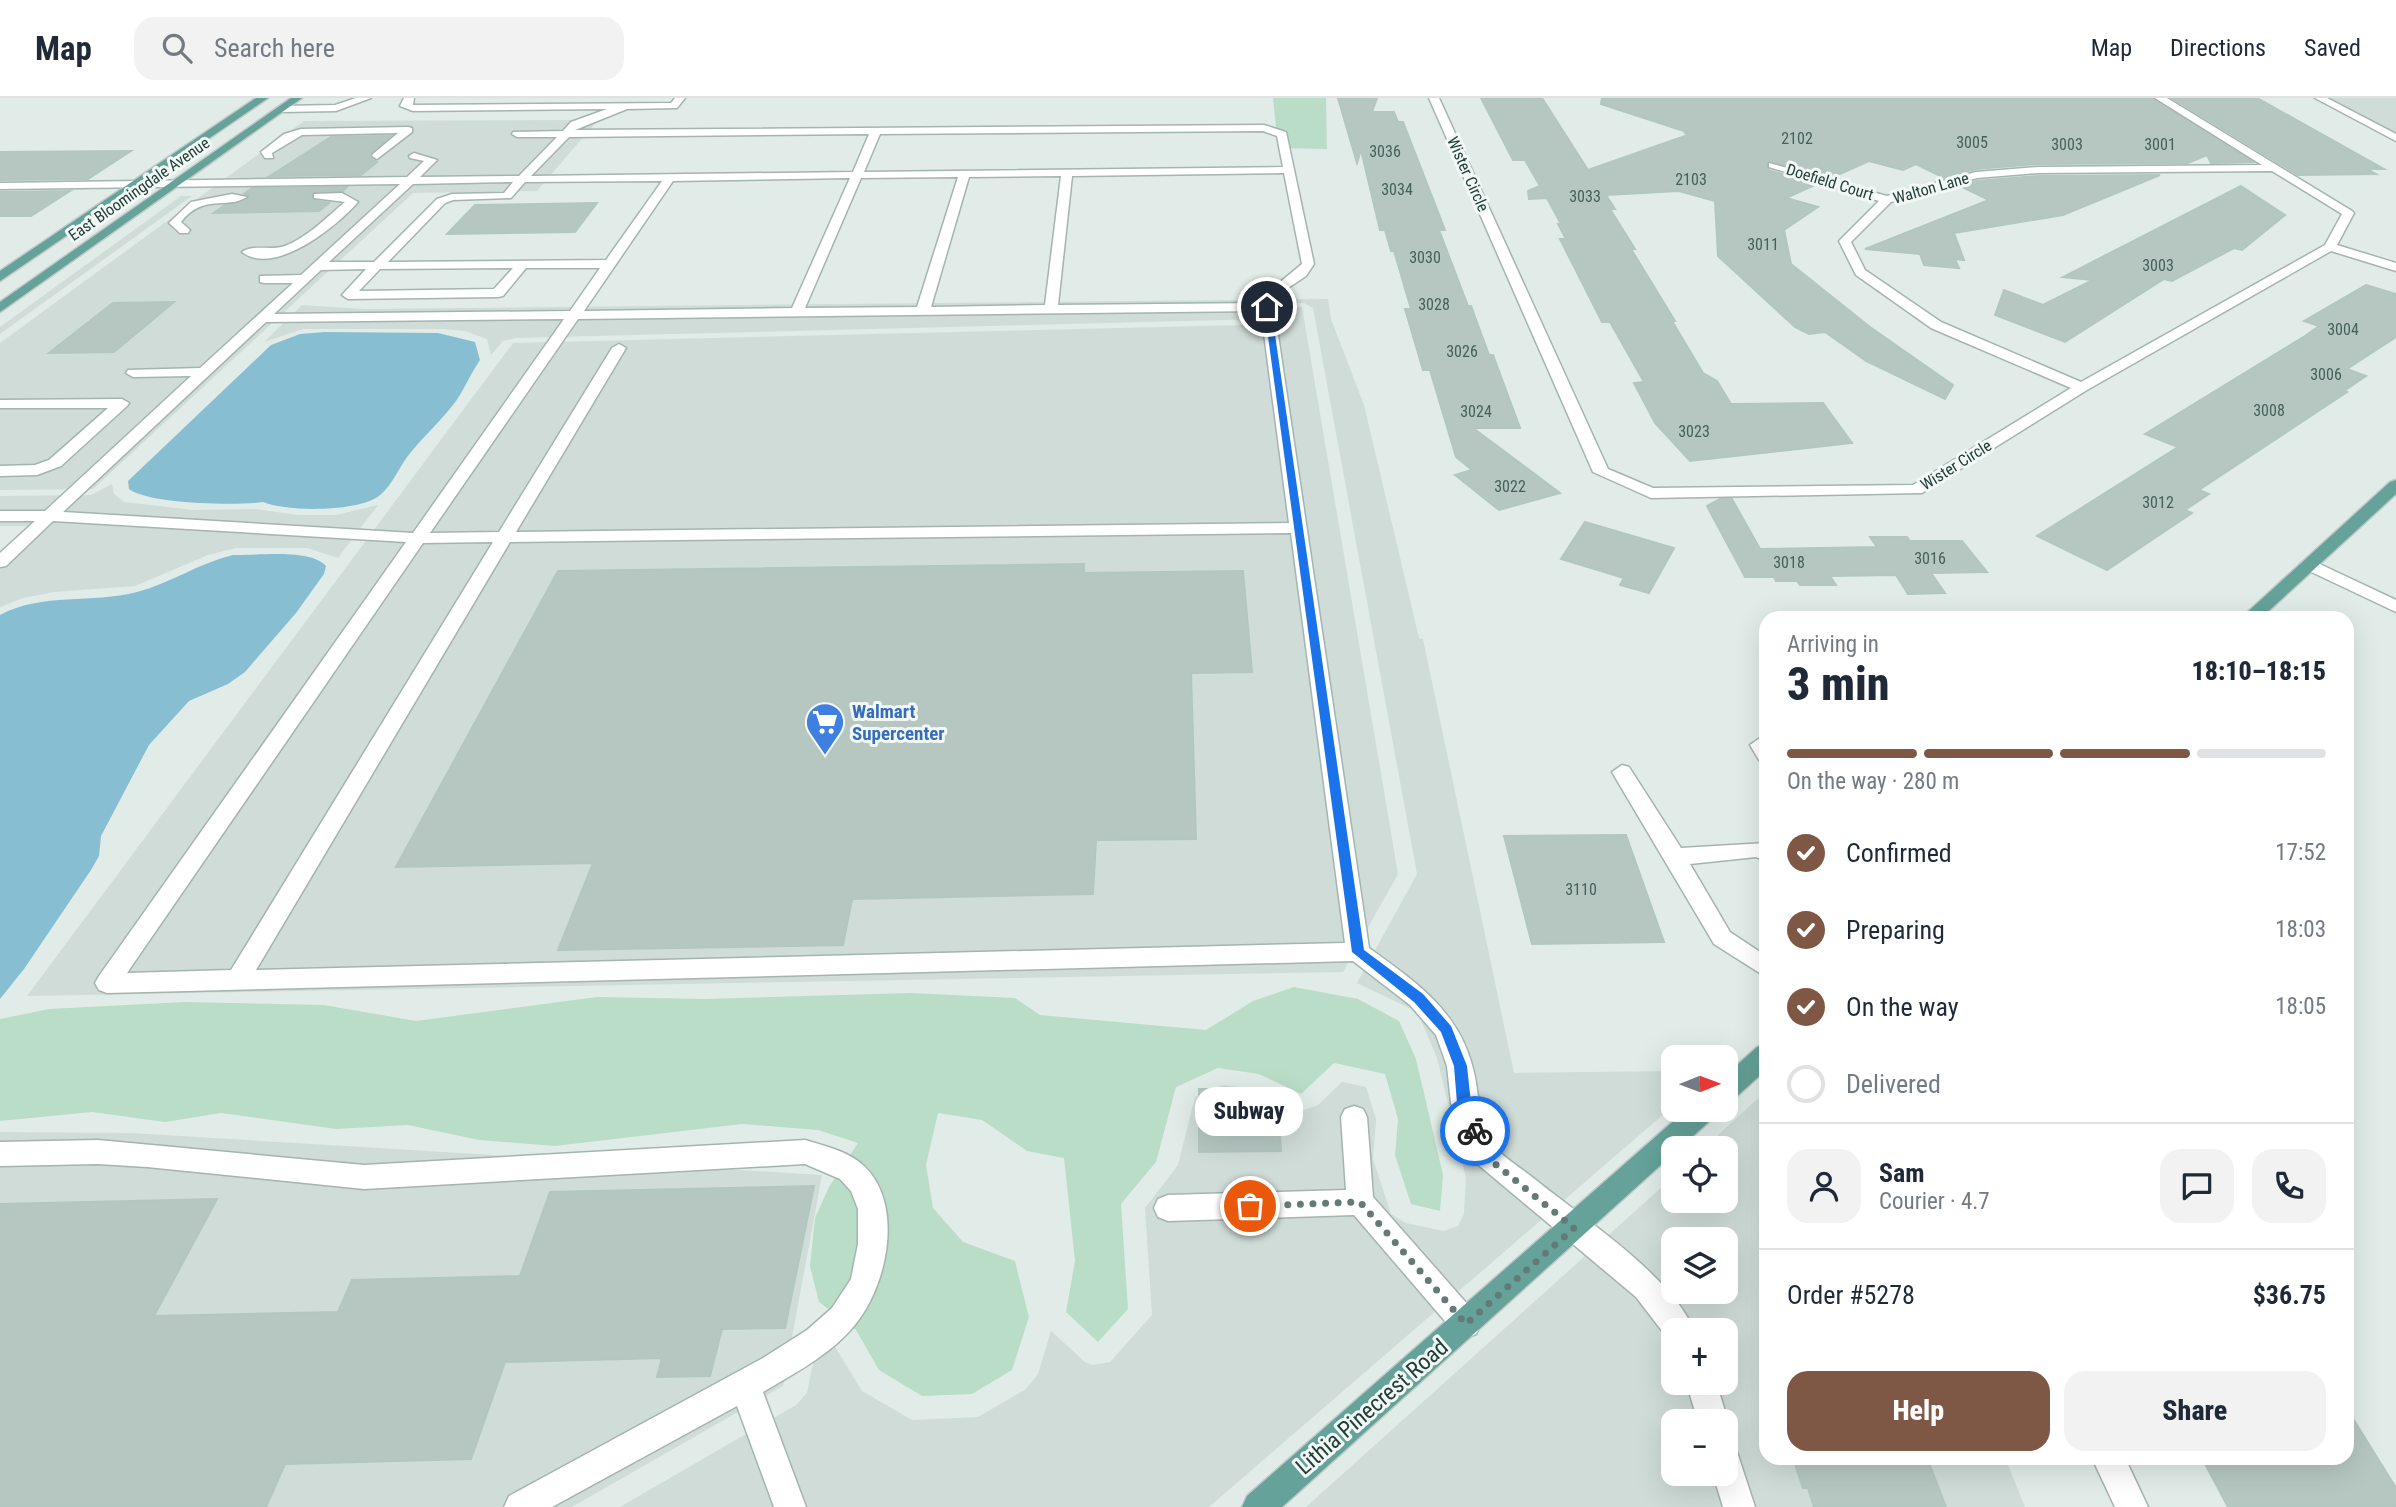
<!DOCTYPE html>
<meta charset="utf-8">
<style>
:root{--surface:#fff;--page:#f2f2f3;--text:#1f2937;--muted:#747a83;--line:#e0e1e3;--accent:#7f5745}
body{margin:0;font-family:"Roboto Condensed",sans-serif;background:var(--page);color:var(--text);height:100vh;display:flex;flex-direction:column;font-size:26px;white-space:nowrap}
*{box-sizing:border-box;margin:0}
p{font-size:23px;color:var(--muted)}
.icon{flex:none;width:38px;height:38px;fill:none;stroke:currentColor;stroke-width:2;stroke-linecap:round;stroke-linejoin:round}
.map{position:relative;flex:1;overflow:hidden}
.sheet{position:absolute;left:1759px;top:513px;width:595px;height:854px;display:flex;flex-direction:column;background:var(--surface);border-radius:21px;box-shadow:0 7px 28px #0002}
.sheet>*{flex:none}
.needle{width:46px;rotate:89deg}
.fabs{position:absolute;left:1661px;top:947px;display:grid;gap:14px}
.fabs a{display:grid;place-items:center;width:77px;height:77px;border-radius:14px;background:var(--surface);box-shadow:0 7px 28px #0002;font-size:35px}
.pin{position:absolute;display:grid;place-items:center;width:60px;height:60px;color:#fff;margin:-30px;border:4px solid #fff;border-radius:50%;box-shadow:0 2px 7px #0007}
.courier{position:absolute;display:grid;place-items:center;width:70px;height:70px;margin:-35px;border:5px solid #1a73e8;border-radius:50%;background:#fff;color:#222;box-shadow:0 2px 9px #0007}
.bubble{position:absolute;height:49px;border-radius:21px;background:var(--surface);box-shadow:0 7px 28px #0002;font-size:23px;font-weight:800;line-height:49px;text-align:center}
.head em{font-style:normal;font-weight:800}
.head div{display:flex;flex-direction:column-reverse}
.head{display:flex;align-items:center;justify-content:space-between;height:119px;padding:0 28px}
h1{font-size:46px;font-weight:800;line-height:52px}
.bar{display:grid;grid-template-columns:repeat(4,1fr);gap:10px 7px;align-content:center;height:84px;padding:0 28px}
.bar i{height:9px;border-radius:5px;background:var(--line)}
.bar .current{background:var(--accent)}
.bar p{grid-column:span 4}
.line{display:flex;align-items:center;gap:18px;padding:0 28px;border-top:2px solid var(--line)}
.line div{flex:1}
.round{display:grid;place-items:center;flex:none;width:74px;height:74px;border-radius:21px;background:var(--page)}
ol{padding:0 28px;list-style:none}
li{display:flex;align-items:center;gap:21px;height:77px}
li p{margin-inline-start:auto}
li .icon{padding:7px;border-radius:50%;background:var(--accent);color:#fff;stroke-width:4}
li:last-child{color:var(--muted)}
li i{width:38px;height:38px;border:4px solid var(--line);border-radius:50%}
.primary-button{display:flex;gap:14px;margin-top:auto;padding:14px 28px}
.primary-button a{flex:1;height:80px;border-radius:21px;background:var(--accent);color:#fff;font-size:28px;font-weight:800;line-height:80px;text-align:center}
.primary-button a+a{background:var(--page);color:var(--text)}
header{display:flex;align-items:center;gap:42px;box-sizing:border-box;height:98px;padding:0 35px;background:var(--surface);border-bottom:2px solid var(--line)}
header strong{font-size:33px}
nav{display:flex;gap:38px;margin-inline-start:auto;font-size:24px}
.search{width:490px;height:63px;background:var(--page);display:flex;align-items:center;gap:18px;box-sizing:border-box;padding:0 24px;border-radius:21px;color:var(--muted);font-size:26px}
.map>svg:first-child{display:block}
</style>
<header>
<strong>Map</strong>
<div class="search"><svg class="icon" aria-label="search" viewBox="0 0 24 24"><circle cx="10" cy="10" r="6"/><path d="M15 15l6 6"/></svg>Search here</div>
<nav><a>Map</a><a>Directions</a><a>Saved</a></nav>
</header>
<div class="map">
<svg width="2396" height="1409" viewBox="0 0 2396 1409">
<rect width="100%" height="100%" fill="#e1ece8"/>
<g fill="#cfdcd7" fill-rule="evenodd">
<polygon points="2330,0 2396,0 2396,35"/>
<polygon points="598,22 537,93 413,95 93,391 0,392 0,245 304,23"/>
<polygon points="181,98 192,98 0,236 0,229"/>
<polygon points="1328,201 1331,221 1364,307 1419,540 1423,541 1514,975 1673,973 1673,1008 1209,1409 620,1409 796,1307 807,1295 819,1236 834,1247 862,1293 912,1322 978,1319 1026,1291 1038,1276 1051,1233 1085,1264 1093,1267 1110,1264 1152,1217 1145,1110 1178,1067 1195,999 1223,987 1251,991 1301,1013 1318,1007 1342,984 1366,989 1376,1021 1373,1061 1391,1116 1406,1125 1444,1133 1458,1128 1464,1116 1466,1080 1437,960 1420,920 1411,911 1357,885 1417,776 1313,210 1304,205 1276,205 1267,221 516,240 503,243 491,257 487,241 465,233 442,231 303,231 264,244 302,207 364,211"/>
<polygon points="1302,209 1398,776 1343,874 27,898 513,245 1278,226 1277,210"/>
<polygon points="112,386 114,396 124,404 193,412 255,411 298,417 336,417 378,407 338,460 307,450 236,450 208,457 135,488 54,494 23,500 0,509 0,456 29,428 0,428 0,398 91,397"/>
<path d="M1766,993V1360H2005L2025,1409H1306L1673,1079V1102H1726V1050H1704ZM1673,1141H1726V1194H1673ZM1673,1232H1726V1284H1673ZM1673,1323H1726V1376H1673Z"/>
<polygon points="0,1034 131,1035 822,1077 783,1288 572,1409 0,1409"/>
</g>
<g fill="#baddc7">
<polygon points="1273,0 1326,0 1327,51 1278,50"/>
<polygon points="1294,889 1358,901 1399,923 1416,961 1443,1077 1440,1113 1411,1106 1395,1057 1398,1021 1385,976 1334,965 1301,996 1259,976 1218,970 1176,989 1156,1064 1121,1106 1128,1211 1098,1244 1066,1214 1075,1163 1064,1060 1027,1053 982,1022 938,1015 926,1067 933,1110 963,1144 1015,1163 1029,1219 1012,1272 972,1296 922,1298 879,1272 856,1232 819,1204 810,1168 815,1120 829,1089 858,1045 818,1032 742,1026 555,1048 479,1042 408,1027 336,1031 221,1015 165,1024 92,1014 0,1023 0,921 49,911 184,904 324,907 416,923 597,899 705,901 911,895 1015,900 1040,917 1206,932 1253,903"/>
</g>
<g fill="#88bed2">
<path d="M325,234L438,235L475,244L480,262C471,275 465,290 456,303C442,322 425,337 411,354C399,368 393,387 379,398C358,414 286,414 263,404C237,408 148,406 129,391L128,383L271,247L300,236Z"/>
<path d="M233,457C256,458 310,450 326,468L324,476L296,515L245,574L228,586L189,603L149,647L101,738L99,758L91,772L24,871L0,901V517C43,494 91,506 137,494C171,485 199,465 233,457Z"/>
</g>
<g fill="#b6c7c2" stroke="#b3c6c0" stroke-width="2">
<polygon points="1338,0 1377,0 1372,14 1394,14 1398,24 1403,24 1445,132 1439,132 1468,208 1471,208 1489,257 1493,257 1520,330 1473,330 1560,395 1499,412 1455,377 1472,372 1456,359 1430,272 1423,272 1405,211 1411,211 1394,153 1391,153 1385,132 1380,132 1361,52 1357,65"/>
<polygon points="1481,0 1542,0 1588,72 1688,37 1685,35 1687,34 1601,6 1602,0 2153,0 2253,64 2211,65 2207,57 2188,65 2038,66 1976,71 1944,80 1916,66 1903,72 1869,63 1831,80 1767,63 1768,72 1817,86 1786,100 1818,109 1784,132 1791,166 1870,229 1953,287 1945,301 1866,263 1825,234 1809,236 1795,229 1718,158 1715,103 1679,93 1606,97 1615,111 1610,111 1635,151 1631,151 1675,223 1672,223 1703,275 1717,283 1731,306 1823,305 1852,345 1690,363 1655,325 1634,285 1644,284 1610,224 1602,224 1560,141 1566,141 1558,126 1561,126 1547,100 1529,101 1528,93 1540,88 1525,62 1513,62"/>
<polygon points="2172,0 2257,0 2384,71 2367,71 2376,76 2298,77"/>
<polygon points="390,38 371,55 369,59 377,64 361,77 270,78 331,39"/>
<polygon points="131,53 88,81 0,82 0,54"/>
<polygon points="2160,77 2063,117 1954,135 1964,162 1955,161 1959,170 1924,167 1920,156 1865,151 1989,102 1960,88 1977,83 2038,78"/>
<polygon points="2241,88 2285,117 2242,152 2234,150 2172,183 2164,181 2065,244 1995,217 2004,192 2043,207 2093,182 2063,179"/>
<polygon points="347,89 343,93 312,94 312,102 329,105 319,113 214,115 225,107 248,101 249,98 244,96 252,90"/>
<polygon points="70,93 31,118 0,118 0,94"/>
<polygon points="597,105 575,134 447,136 475,107"/>
<polygon points="2366,187 2396,196 2396,239 2347,271 2366,278 2344,293 2347,294 2199,392 2209,396 2185,412 2192,415 2107,472 2037,438 2178,349 2145,336 2305,238 2319,228 2304,223"/>
<polygon points="174,204 114,254 49,255 113,205"/>
<polygon points="1720,401 1732,401 1760,451 1877,449 1870,439 1907,439 1910,443 1962,443 1987,474 1931,475 1945,495 1908,496 1896,477 1830,478 1836,487 1800,487 1797,483 1776,483 1774,479 1745,479 1707,408"/>
<polygon points="1585,424 1674,450 1649,495 1620,487 1624,480 1561,461"/>
<polygon points="1084,466 1084,475 1243,473 1252,574 1191,575 1196,741 1096,742 1093,796 852,801 843,847 558,852 593,765 396,769 558,473"/>
<polygon points="1626,737 1664,844 1532,846 1504,738"/>
<polygon points="1199,991 1277,991 1281,1053 1199,1054"/>
<polygon points="814,1088 785,1230 722,1231 710,1278 657,1279 662,1260 505,1264 471,1361 285,1366 266,1409 0,1409 0,1106 217,1101 154,1218 338,1214 352,1182 520,1178 550,1094"/>
<polygon points="2347,1311 2396,1390 2396,1409 2228,1409 2202,1360 2347,1360"/>
<polygon points="1793,1360 1927,1360 1946,1409 1814,1409 1808,1390 1803,1390"/>
</g>
<g fill="none" stroke-linecap="round" stroke-linejoin="round">
<g stroke="#a4b4b0" stroke-width="3">
<g id="minor">
<polygon points="356,0 371,0 336,13 282,14 277,11 282,8 335,7"/>
<path d="M404,0H414L413,7L671,5L675,0H685L677,10L627,11L575,32L1264,27L1286,34L1314,166L1306,178L1288,190L1274,210L1369,850C1413,882 1457,911 1472,967C1480,993 1477,1026 1495,1049C1504,1060 1521,1070 1532,1079C1580,1118 1670,1176 1694,1232H1673V1244L1669,1242L1636,1199L1475,1064L1451,1005L1447,968L1436,937L1410,907L1353,863L107,895L99,892L95,885L99,878L406,444L53,423L6,468L0,469V455L35,423H0V413H45L191,278L133,279L126,275L128,272L200,270L293,185H264L260,184V178L301,177L400,86L0,91V85L407,79L424,63L410,60L409,58L414,55L437,62L420,79L519,78L557,39H517L512,36L513,34L563,33L571,24L607,11L413,13L400,8ZM1263,33L1277,38L1283,69L864,74L880,36ZM869,36L853,74L531,78L569,39ZM1284,75L1302,166L1279,185L1264,205L1058,207L1072,78ZM1061,78L1045,207L931,209L969,79ZM958,79L917,209L805,210L861,80ZM850,80L792,210L584,213L673,83ZM662,83L606,162L388,164L445,105L453,102L511,100L525,84ZM513,84L504,95L452,96L437,101L374,164H329L413,86ZM513,170L494,191L359,193L380,171ZM526,170H600L570,213L274,216L321,172L366,171L342,197L348,201L498,199L503,198ZM1261,213L1289,425L516,434L626,250L619,246L612,250L499,434L430,435L578,221ZM564,221L413,435L63,414L266,224ZM1291,435L1345,845L256,872L510,444ZM493,444L231,872L127,875L423,445Z"/>
<path d="M1429,0H1439L1608,371L1653,390L1913,387L2071,290L1931,230L1856,177L1839,143L1879,103L1769,69V65L1887,98L1976,74L2038,69L2262,67L2155,0H2167L2352,113L2354,115L2337,147L2396,165V173L2331,153L2087,292L1922,395L1651,400L1593,374ZM2272,73L2342,116L2325,147L2081,284L1941,224L1865,172L1851,144L1891,104L1977,80L2038,75Z"/>
<polygon points="2315,0 2327,0 2396,36 2396,43"/>
<polygon points="408,29 412,30 412,34 377,61 372,58 373,56 398,35 302,37 272,55 273,60 265,60 261,54 284,36 301,31"/>
<path d="M342,95L358,104C337,128 275,179 242,154C252,146 272,153 285,148C308,139 326,120 345,104L314,100V96Z"/>
<path d="M232,96L247,99C227,112 203,95 181,124L190,132L188,135H180L169,125L191,104Z"/>
<polygon points="122,301 129,305 127,308 61,368 37,377 0,378 0,368 35,367 49,362 108,310 0,310 0,302"/>
<polygon points="2309,461 2396,502 2396,514 2303,470 2300,466"/>
<polygon points="1760,640 1766,642 1766,664 1759,662 1750,647"/>
<polygon points="1622,667 1629,669 1681,750 1766,745 1766,763 1756,759 1690,766 1730,834 1766,858 1766,879 1714,846 1612,674"/>
<polygon points="1354,1008 1363,1011 1367,1019 1373,1099 1476,1216 1481,1226 1476,1236 1466,1240 1456,1236 1354,1117 1168,1123 1158,1119 1154,1110 1158,1101 1168,1097 1346,1092 1341,1019 1345,1011"/>
<path d="M98,1042L364,1067L805,1042C825,1048 848,1053 864,1068C905,1107 887,1189 854,1228C830,1257 795,1275 763,1294L806,1409H774L737,1308L552,1409H504L509,1398L763,1260L807,1232L832,1210L851,1181L858,1146V1111L851,1093L840,1081L805,1066L364,1091L147,1069L98,1066L0,1068V1044Z"/>
<polygon points="1686,1284 1716,1284 1728,1323 1726,1330 1726,1323 1698,1323"/>
<polygon points="1726,1349 1737,1354 1755,1409 1723,1409 1713,1376 1726,1376"/>
<polygon points="2092,1360 2125,1360 2148,1409 2115,1409"/>
</g>
</g>
<g stroke="#c1c9c7" stroke-width="3">
<g id="major">
<polygon points="256,0 268,0 0,183 0,173"/>
<polygon points="291,0 302,0 0,214 0,204"/>
<polygon points="2396,382 2396,396 2261,520 2241,520 2390,384"/>
<polygon points="1766,946 1766,972 1735,1000 1726,1003 1726,977 1757,949"/>
<polygon points="1686,1012 1717,1012 1713,1020 1680,1050 1673,1050 1673,1056 1282,1409 1242,1409 1247,1398"/>
</g>
</g>
<use href="#minor" fill="#fff" fill-rule="evenodd"/>
<use href="#major" fill="#65a299" fill-rule="evenodd"/>
</g>
<polygon fill="#1a73e8" points="1267,207 1271,209 1364,852 1423,896 1451,928 1467,968 1471,1005 1482,1033 1475,1039 1470,1038 1457,1005 1454,968 1441,934 1414,904 1352,854 1264,209"/>
<g fill="none" stroke-linecap="round" stroke-linejoin="round">
<polyline stroke="#647a76" stroke-width="7" stroke-dasharray="0 12.6" points="1250,1108 1360,1104 1466,1226 1574,1130 1483,1056 1475,1033"/>
</g>
<defs>
<g id="supermarket-pin" transform="scale(2.0125)"><path d="M0 17L-7.5 6A9.5 9.5 0 1 1 7.5 6Z" fill="#3f7fe0" stroke="#f2f8f6"/><path d="M-6-5.5h2.5l.6 2H6L4.5 2H-2.5L-4.4-4H-6ZM-1.5 3.2a1.3 1.3 0 1 0 .1 0ZM3 3.2a1.3 1.3 0 1 0 .1 0Z" fill="#fff"/></g>
</defs>
<g fill-rule="evenodd">
<use href="#supermarket-pin" x="825" y="624"/>
</g>
<g text-anchor="middle" dominant-baseline="central" stroke-width="6" stroke-linejoin="round" paint-order="stroke">
<g font-size="16" fill="#46605a">
<text x="1797" y="40">2102</text>
<text x="1972" y="44">3005</text>
<text x="2067" y="46">3003</text>
<text x="2160" y="46">3001</text>
<text x="1385" y="53">3036</text>
<text x="1691" y="81">2103</text>
<text x="1397" y="91">3034</text>
<text x="1585" y="98">3033</text>
<text x="1763" y="146">3011</text>
<text x="1425" y="159">3030</text>
<text x="2158" y="167">3003</text>
<text x="1434" y="206">3028</text>
<text x="2343" y="231">3004</text>
<text x="1462" y="253">3026</text>
<text x="2326" y="276">3006</text>
<text x="2269" y="312">3008</text>
<text x="1476" y="313">3024</text>
<text x="1694" y="333">3023</text>
<text x="1510" y="388">3022</text>
<text x="2158" y="404">3012</text>
<text x="1930" y="460">3016</text>
<text x="1789" y="464">3018</text>
<text x="1581" y="791">3110</text>
</g>
<g font-size="16" fill="#213d38" stroke="#f2f8f6">
<text transform="translate(1468 76) rotate(66)">Wister Circle</text>
<text transform="translate(1830 84) rotate(17)">Doefield Court</text>
<text transform="translate(1931 90) rotate(-16)">Walton Lane</text>
<text transform="translate(139 91) rotate(-35)">East Bloomingdale Avenue</text>
<text transform="translate(1956 367) rotate(-32)">Wister Circle</text>
</g>
<g font-size="19" font-weight="bold" fill="#366cbe" stroke="#f2f8f6" text-anchor="start">
<text x="852" y="613">Walmart<tspan x="852" dy="22">Supercenter</tspan></text>
</g>
<g font-size="23" fill="#213d38" stroke="#f2f8f6">
<text transform="translate(1372 1309) rotate(-41)">Lithia Pinecrest Road</text>
</g>
</g>
</svg>
<div class="fabs">
<a><svg class="needle" viewBox="-14 -14 28 28"><path d="M0-13l5 13h-10z" fill="#e53935"/><path d="M0 13l5-13h-10z" fill="#747a83"/></svg></a>
<a><svg class="icon" aria-label="locate" viewBox="0 0 24 24"><circle cx="12" cy="12" r="6"/><path d="M12 2v4M12 18v4M2 12h4M18 12h4"/></svg></a>
<a><svg class="icon" aria-label="layers" viewBox="0 0 24 24"><path d="M12 4l9 5-9 5-9-5zM3 14l9 5 9-5"/></svg></a>
<a>+</a>
<a>−</a>
</div>
<div class="pin" style="left:1250px;top:1108px;background:#ea580c"><svg class="icon" aria-label="bag" viewBox="0 0 24 24"><path d="M5 8h14l-1 12H6zM9 8a3 3 0 0 1 6 0"/></svg></div>
<div class="pin" style="left:1267px;top:209px;background:#1f2937"><svg class="icon" aria-label="home" viewBox="0 0 24 24"><path d="M3 11l9-7 9 7M6 9v11h12V9"/></svg></div>
<div class="courier" style="left:1475px;top:1033px"><svg class="icon" aria-label="bike" viewBox="0 0 24 24"><circle cx="6" cy="16" r="4"/><circle cx="18" cy="16" r="4"/><path d="M6 16l4-8h5l3 8M10 8l3 8H6M13 5h3"/></svg></div>
<div class="bubble" style="left:1195px;top:989px;width:108px">Subway</div>
<section class="sheet">
<div class="head"><div><h1>3 min</h1><p>Arriving in</p></div><em>18:10–18:15</em></div>
<div class="bar"><i class="current"></i><i class="current"></i><i class="current"></i><i></i><p>On the way · 280 m</p></div>
<ol>
<li><svg class="icon" aria-label="check" viewBox="0 0 24 24"><path d="M5 12l5 5 9-10"/></svg>Confirmed<p>17:52</p></li>
<li><svg class="icon" aria-label="check" viewBox="0 0 24 24"><path d="M5 12l5 5 9-10"/></svg>Preparing<p>18:03</p></li>
<li><svg class="icon" aria-label="check" viewBox="0 0 24 24"><path d="M5 12l5 5 9-10"/></svg>On the way<p>18:05</p></li>
<li><i></i>Delivered</li>
</ol>
<div class="line" style="height:126px"><a class="round"><svg class="icon" aria-label="person" viewBox="0 0 24 24"><circle cx="12" cy="8" r="4"/><path d="M4 21q1-7 8-7t8 7"/></svg></a><div><b>Sam</b><p>Courier · 4.7</p></div><a class="round"><svg class="icon" aria-label="chat" viewBox="0 0 24 24"><path d="M4 5h16v11H9l-5 4z"/></svg></a><a class="round"><svg class="icon" aria-label="phone" viewBox="0 0 24 24"><path d="M5 4h4l2 5-3 2q2 4 5 5l2-3 5 2v4C11 20 4 13 5 4z"/></svg></a></div>
<div class="line" style="height:91px"><div>Order #5278</div><b>$36.75</b></div>
<div class="primary-button"><a>Help</a><a>Share</a></div>
</section>
</div>
